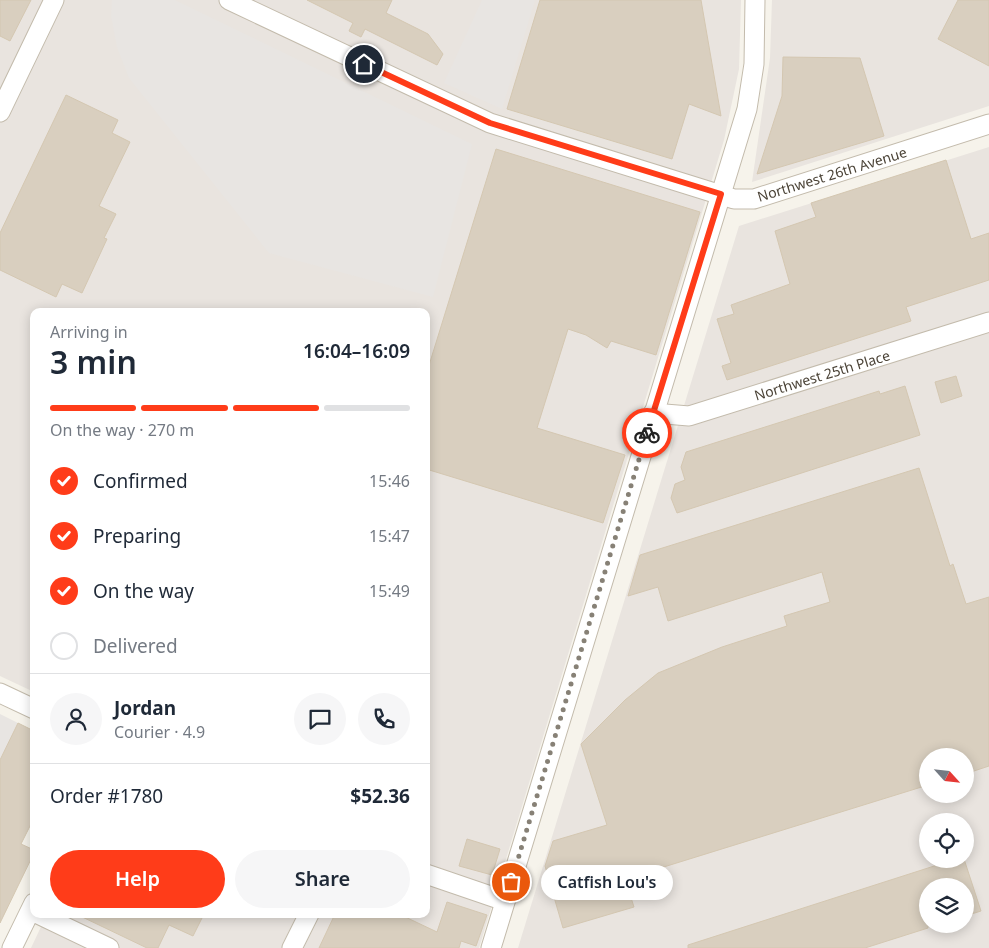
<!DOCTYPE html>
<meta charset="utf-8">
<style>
:root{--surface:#fff;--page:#f6f6f7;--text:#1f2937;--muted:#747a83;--line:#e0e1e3;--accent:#ff3c19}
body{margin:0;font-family:"Noto Sans",sans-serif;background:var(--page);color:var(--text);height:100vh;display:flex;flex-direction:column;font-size:19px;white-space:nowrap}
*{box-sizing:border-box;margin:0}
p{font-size:16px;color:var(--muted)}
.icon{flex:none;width:28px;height:28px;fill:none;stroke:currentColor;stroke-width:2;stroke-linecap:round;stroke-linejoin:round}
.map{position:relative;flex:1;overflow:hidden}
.drawer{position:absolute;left:30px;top:308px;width:400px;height:610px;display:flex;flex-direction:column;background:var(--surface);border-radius:10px;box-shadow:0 2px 12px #0003}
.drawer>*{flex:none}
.needle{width:32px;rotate:117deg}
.controls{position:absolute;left:919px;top:748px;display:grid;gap:10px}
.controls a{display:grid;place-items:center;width:55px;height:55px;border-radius:50%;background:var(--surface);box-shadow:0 2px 12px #0003;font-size:25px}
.pin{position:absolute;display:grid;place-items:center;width:42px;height:42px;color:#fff;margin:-21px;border:2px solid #fff;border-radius:50%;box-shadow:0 1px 5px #0007}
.courier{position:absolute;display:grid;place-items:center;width:50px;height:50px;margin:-25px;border:4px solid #ff3c19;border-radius:50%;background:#fff;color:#222;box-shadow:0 1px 6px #0007}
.bubble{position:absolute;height:35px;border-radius:18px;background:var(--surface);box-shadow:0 2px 12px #0003;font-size:16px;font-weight:600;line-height:35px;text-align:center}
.head em{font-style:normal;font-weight:600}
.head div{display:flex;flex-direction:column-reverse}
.head{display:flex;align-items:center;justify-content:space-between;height:85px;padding:0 20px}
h1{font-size:32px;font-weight:600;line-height:38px}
.bar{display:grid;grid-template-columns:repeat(4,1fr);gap:8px 5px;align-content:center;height:60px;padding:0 20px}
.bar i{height:6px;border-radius:4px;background:var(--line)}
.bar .on{background:var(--accent)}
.bar p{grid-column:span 4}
.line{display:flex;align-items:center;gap:12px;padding:0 20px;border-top:1px solid var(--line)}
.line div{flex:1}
.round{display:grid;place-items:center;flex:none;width:52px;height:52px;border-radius:26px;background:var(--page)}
ol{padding:0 20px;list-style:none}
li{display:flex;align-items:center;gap:15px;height:55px}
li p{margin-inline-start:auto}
li .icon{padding:5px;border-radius:50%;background:var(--accent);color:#fff;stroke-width:4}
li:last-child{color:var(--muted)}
li i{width:28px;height:28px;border:2px solid var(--line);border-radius:50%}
.button{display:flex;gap:10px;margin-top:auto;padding:10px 20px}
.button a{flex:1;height:58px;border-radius:30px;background:var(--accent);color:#fff;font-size:20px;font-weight:600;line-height:58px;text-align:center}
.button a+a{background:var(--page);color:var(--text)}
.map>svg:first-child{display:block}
</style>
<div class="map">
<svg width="989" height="948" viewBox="0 0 989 948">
<rect width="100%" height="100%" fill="#f6f3eb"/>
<g fill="#e9e4df" fill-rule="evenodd">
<polygon points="0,0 741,0 739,69 724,140 479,948 31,948 47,914 426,914 426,311 34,311 34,692 0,676"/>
<polygon points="772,0 989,0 989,106 752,182 770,58"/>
<path d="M989,147V948H518L739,226ZM928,756H965V794H928ZM928,821H965V859H928ZM928,886H965V924H928Z"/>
</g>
<g fill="#e8e5e2">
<polygon points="112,0 175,0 472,144 433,297 269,253 129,78 117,47 111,16"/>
<polygon points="482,0 535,0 502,109 444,83"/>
<polygon points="0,714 18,723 0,760"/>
</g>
<g fill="#d9cfbf" stroke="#d4c7b1">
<polygon points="0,0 31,0 10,41 0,36"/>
<polygon points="307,0 392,0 386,13 428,34 443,54 437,65 365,29 361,37 349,31 353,23"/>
<polygon points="540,0 701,0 721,116 689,104 672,159 507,109"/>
<polygon points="958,0 989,0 989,66 938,39"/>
<polygon points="783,57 860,58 884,136 757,174 782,96"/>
<polygon points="66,95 118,120 112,133 130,142 99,206 116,214 104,238 107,239 82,293 62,284 56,297 0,270 0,233"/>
<polygon points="496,149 700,212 656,355 611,341 607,348 586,335 568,329 537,428 625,455 603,523 426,469 426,375"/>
<polygon points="946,160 971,239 989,233 989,280 906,307 911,321 727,380 722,366 731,363 717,319 734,314 731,305 790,284 775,231 816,217 811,203"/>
<polygon points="956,376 962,396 941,403 935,382"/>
<polygon points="905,386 920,435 677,513 671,498 675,484 685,480 681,467 686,452 879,391 880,394"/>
<polygon points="919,468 950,566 953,564 966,604 989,597 989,766 965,774 965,756 928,756 928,785 625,879 634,907 563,928 545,866 553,841 607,825 581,744 625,700 658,673 722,647 787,626 784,616 830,602 822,572 668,621 658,587 628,596 640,555"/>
<polygon points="18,723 34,731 34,818 21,844 34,850 34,853 0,923 0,760"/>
<polygon points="467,839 500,849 492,875 459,866"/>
<polygon points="956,859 964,859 981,911 965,916 965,886 928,886 928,928 865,948 688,948 688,945"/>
<polygon points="447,902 487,915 476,946 461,941 459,948 319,948 335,914 399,914 437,932"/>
<polygon points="76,914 204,914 193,936 169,925 158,948 147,948"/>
</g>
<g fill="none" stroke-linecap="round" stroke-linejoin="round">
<g stroke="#c3bbac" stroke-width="21">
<g id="minor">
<polyline points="229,0 490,123 734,199 754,199 989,124"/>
<polyline points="0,112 54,0"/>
<polyline points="653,413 689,416 989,322"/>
<polyline points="0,693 34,709"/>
<polyline points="426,874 505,901"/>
<polyline points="38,914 109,948"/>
<polyline points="12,948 34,903"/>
<polyline points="292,948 309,914"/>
<polyline points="491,948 747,109 754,64 755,0"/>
</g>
</g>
<use href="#minor" stroke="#fff" stroke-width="19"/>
</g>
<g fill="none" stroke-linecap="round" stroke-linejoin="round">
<polyline stroke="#878176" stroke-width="5" stroke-dasharray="0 9" points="511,882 647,433"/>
<polyline stroke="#ff3c19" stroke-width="6" points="364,64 490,123 721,194 647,433"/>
</g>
<g text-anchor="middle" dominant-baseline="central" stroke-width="4" stroke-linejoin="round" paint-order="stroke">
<g font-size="14" fill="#4b4337" stroke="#fff">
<text transform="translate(832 174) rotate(-17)">Northwest 26th Avenue</text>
<text transform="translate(822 375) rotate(-17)">Northwest 25th Place</text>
</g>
</g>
</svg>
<div class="controls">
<a><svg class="needle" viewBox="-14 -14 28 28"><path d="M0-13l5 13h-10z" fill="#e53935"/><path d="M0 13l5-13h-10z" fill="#747a83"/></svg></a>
<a><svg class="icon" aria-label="locate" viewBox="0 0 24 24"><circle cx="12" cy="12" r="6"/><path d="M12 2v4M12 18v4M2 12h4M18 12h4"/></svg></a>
<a><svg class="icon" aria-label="layers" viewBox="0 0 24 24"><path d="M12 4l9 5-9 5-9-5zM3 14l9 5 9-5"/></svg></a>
</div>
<div class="pin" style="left:511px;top:882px;background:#ea580c"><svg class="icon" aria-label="bag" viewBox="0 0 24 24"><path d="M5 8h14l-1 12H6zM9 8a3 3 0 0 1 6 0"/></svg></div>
<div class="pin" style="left:364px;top:64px;background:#1f2937"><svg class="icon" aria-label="home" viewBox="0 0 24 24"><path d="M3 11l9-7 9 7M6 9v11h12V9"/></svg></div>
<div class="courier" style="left:647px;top:433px"><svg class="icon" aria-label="bike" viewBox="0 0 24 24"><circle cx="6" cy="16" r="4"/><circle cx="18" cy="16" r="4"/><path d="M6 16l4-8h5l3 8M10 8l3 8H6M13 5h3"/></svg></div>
<div class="bubble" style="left:541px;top:865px;width:132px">Catfish Lou's</div>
<section class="drawer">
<div class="head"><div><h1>3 min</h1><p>Arriving in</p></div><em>16:04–16:09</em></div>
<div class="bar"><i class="on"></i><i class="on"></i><i class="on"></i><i></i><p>On the way · 270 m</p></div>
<ol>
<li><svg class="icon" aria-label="check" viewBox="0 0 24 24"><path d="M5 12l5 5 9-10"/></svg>Confirmed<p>15:46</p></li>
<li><svg class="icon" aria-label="check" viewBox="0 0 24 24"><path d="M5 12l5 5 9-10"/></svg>Preparing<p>15:47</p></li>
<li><svg class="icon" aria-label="check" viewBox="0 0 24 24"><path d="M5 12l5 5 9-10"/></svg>On the way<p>15:49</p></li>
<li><i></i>Delivered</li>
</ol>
<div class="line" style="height:90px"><a class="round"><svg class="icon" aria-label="person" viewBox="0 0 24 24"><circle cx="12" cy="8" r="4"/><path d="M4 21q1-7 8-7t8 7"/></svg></a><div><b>Jordan</b><p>Courier · 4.9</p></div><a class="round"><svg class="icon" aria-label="chat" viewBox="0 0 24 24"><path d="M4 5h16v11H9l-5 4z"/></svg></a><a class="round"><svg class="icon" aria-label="phone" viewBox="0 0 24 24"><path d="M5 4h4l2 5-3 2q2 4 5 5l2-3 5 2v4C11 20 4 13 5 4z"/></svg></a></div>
<div class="line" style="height:65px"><div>Order #1780</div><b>$52.36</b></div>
<div class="button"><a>Help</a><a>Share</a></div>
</section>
</div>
